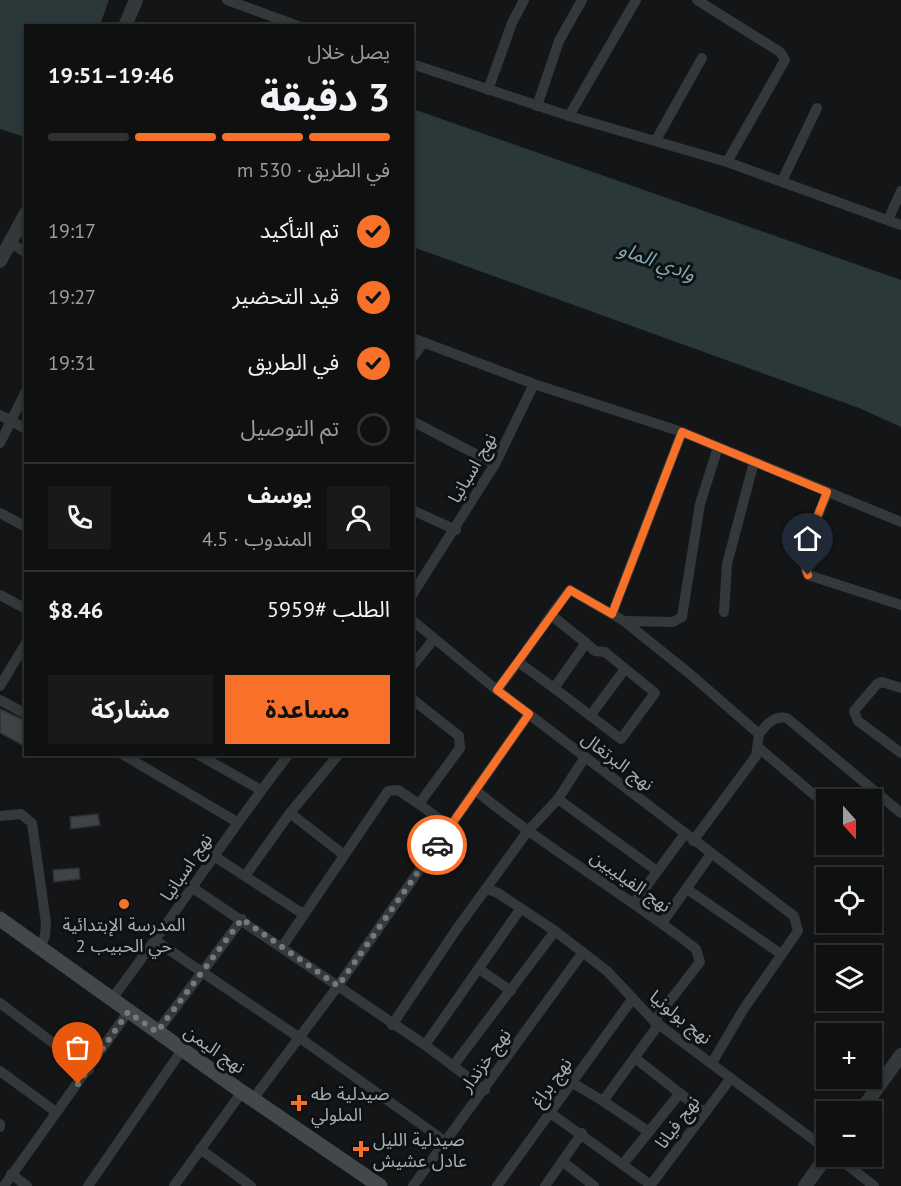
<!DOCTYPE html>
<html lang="ar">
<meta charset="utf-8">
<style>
:root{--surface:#0f1010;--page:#181919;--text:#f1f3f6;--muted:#9b9d9f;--line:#2f3030;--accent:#f97029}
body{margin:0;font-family:"PT Sans","Noto Sans Arabic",sans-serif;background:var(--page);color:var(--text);direction:rtl;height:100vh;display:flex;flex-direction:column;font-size:22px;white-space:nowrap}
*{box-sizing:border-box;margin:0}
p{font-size:20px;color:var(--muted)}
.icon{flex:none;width:33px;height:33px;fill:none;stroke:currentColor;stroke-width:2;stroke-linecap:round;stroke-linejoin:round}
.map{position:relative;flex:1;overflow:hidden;direction:ltr}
.panel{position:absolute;left:24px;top:24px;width:390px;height:732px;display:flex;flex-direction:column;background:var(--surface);border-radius:0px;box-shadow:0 3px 9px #0003,0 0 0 2px var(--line);direction:rtl}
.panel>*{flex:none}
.needle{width:39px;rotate:159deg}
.buttons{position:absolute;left:816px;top:789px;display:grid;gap:12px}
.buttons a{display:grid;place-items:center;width:66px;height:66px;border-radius:0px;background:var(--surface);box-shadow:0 3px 9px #0003,0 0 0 2px var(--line);font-size:30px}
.pin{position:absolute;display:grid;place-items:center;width:51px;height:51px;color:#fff;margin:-62px -26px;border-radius:50% 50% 50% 0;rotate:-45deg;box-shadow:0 0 6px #0007}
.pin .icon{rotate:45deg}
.courier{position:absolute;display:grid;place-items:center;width:60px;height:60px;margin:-30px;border:4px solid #f97029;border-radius:50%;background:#fff;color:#222;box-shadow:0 2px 8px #0007}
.head em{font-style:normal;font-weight:700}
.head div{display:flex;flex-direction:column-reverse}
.head{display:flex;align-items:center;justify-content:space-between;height:102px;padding:0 24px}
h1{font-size:39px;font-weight:700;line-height:45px}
.bar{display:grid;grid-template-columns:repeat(4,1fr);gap:9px 6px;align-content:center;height:72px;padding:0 24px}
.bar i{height:8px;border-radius:4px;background:var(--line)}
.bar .selected{background:var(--accent)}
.bar p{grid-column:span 4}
.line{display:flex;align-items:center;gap:15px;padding:0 24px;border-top:2px solid var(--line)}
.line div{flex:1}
.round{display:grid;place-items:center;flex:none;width:63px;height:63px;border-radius:0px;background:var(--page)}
ol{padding:0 24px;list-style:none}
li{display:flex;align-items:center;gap:18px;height:66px}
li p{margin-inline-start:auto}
li .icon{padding:6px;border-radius:50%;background:var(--accent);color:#111;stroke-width:4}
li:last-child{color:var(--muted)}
li i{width:33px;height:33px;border:3px solid var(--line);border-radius:50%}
.primary-button{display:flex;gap:12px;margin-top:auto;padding:12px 24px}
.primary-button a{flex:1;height:69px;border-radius:0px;background:var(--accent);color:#111;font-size:24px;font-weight:700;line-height:69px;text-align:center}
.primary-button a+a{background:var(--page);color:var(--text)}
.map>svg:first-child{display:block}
</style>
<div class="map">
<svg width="901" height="1186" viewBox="0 0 901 1186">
<rect width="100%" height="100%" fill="#141516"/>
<g fill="#2a383a">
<polygon points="0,0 109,0 100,25 26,26 25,137 0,129"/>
<polygon points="413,109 901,280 901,427 859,408 413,247"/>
</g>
<g fill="#404346" stroke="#2e2f32" stroke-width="1.5">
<polygon points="0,709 26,721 26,747 0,733"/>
<polygon points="98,814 100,825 71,829 70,817"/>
<polygon points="79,868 80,879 54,882 53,870"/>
</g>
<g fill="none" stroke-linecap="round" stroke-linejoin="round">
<g stroke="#35383b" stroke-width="10">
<polyline points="227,0 298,26"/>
<polyline points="697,0 780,52 785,60 727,162"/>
<polyline points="412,64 569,116 727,162 901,225"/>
<polyline points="488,90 512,23 524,0"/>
<polyline points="537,106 559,41 582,0"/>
<polyline points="569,116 636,0"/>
<polyline points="656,140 702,58"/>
<polyline points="782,181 817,108"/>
<polyline points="888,220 901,191"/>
<polyline points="10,242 26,253"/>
<polyline points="412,338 534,384 682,432 901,522"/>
<polyline points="412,358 424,342"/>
<polyline points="0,415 26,429"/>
<polyline points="412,421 495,464"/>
<polyline points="0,443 26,391"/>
<path d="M827,493C820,512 798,557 808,575L901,605"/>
<polyline points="412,510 456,530"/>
<polyline points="0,513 26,527"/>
<polyline points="0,595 26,609"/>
<polyline points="412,595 495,464 534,384"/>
<polyline points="724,612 727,564 754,462"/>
<polyline points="612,614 682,432"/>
<polyline points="551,615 518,662 554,688 586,643 551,615 570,590 624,621 690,674 759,734 756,756 693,841"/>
<polyline points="412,620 492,686 794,916 798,931 743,1010 712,1063"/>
<polyline points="624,621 673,622 682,617 700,504 718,447"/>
<polyline points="412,666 434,639"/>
<polyline points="0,686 26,643"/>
<polyline points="554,688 621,739 655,693 605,652 595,651 586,643"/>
<polyline points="901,688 882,682 877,684 854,711 858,721 901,753"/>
<polyline points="497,690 518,662"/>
<polyline points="412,699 459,736 460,748 419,804 450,827"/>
<polyline points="0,700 26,714"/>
<polyline points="590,716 625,669"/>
<path d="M759,734C766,725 774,715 787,718L901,813"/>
<polyline points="759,748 826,805"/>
<polyline points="122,754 237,822"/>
<polyline points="197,754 261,790"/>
<path d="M475,790C545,847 624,894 696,949L700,962L654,1021"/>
<polyline points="558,799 657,871"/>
<polyline points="290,813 344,855"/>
<polyline points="0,816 21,814 32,823 46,923 45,936 40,948"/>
<polyline points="824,850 829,844"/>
<polyline points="214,856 303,914"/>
<polyline points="245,876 290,813 339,754"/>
<polyline points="193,888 425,1045 485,1090"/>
<polyline points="487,889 498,893 555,931 607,971 654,1021 826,1149"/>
<polyline points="687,889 781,954"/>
<polyline points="634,903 684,835"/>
<polyline points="662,923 711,854"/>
<polyline points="156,941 300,1038 446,1142"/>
<polyline points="282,947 388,791 398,790 419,804"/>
<polyline points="479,969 511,991"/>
<path d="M111,1000C172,919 227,834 289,754"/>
<polyline points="0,1003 89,1070"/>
<polyline points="392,1025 456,930 527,832 558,799 585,757"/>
<polyline points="157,1032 242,919"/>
<polyline points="425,1045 521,908"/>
<polyline points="635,1058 705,1113"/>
<polyline points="453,1066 555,931"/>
<polyline points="0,1071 56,1112"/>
<polyline points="571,1082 603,1101 659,1024"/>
<polyline points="253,1099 338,986 529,714"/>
<polyline points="603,1101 649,1132"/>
<polyline points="549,1112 651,1185"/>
<polyline points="0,1124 0,1127"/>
<polyline points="200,1149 251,1186"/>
<polyline points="836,1156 874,1186"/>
<polyline points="562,1161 594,1186"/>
<polyline points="623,1164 680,1093"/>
<polyline points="11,1174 27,1186"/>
<polyline points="4,1186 128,1012"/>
<polyline points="88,1186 182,1050"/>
<polyline points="174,1186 242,1092"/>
<polyline points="413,1186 583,952"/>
<polyline points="497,1186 633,998"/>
<polyline points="545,1186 582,1133"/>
<polyline points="650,1186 731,1078"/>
</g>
<g stroke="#35383b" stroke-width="14">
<polyline points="125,26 136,0"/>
<polyline points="0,261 26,213"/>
<polyline points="860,1112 901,1055"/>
<polyline points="805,1186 827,1156"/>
</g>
<polyline stroke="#43484b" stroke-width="15" points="0,919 242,1092 380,1186"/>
</g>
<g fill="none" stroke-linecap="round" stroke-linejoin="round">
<polyline stroke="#727a7f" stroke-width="6" stroke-dasharray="0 10.8" points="78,1084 128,1012 157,1032 242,919 338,986 437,845"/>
<path stroke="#f97029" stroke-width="8" d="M437,845L529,714L497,690L570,590L612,614L682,432L827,492C820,511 798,557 808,575"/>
</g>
<g fill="#f97029" stroke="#0f1011" stroke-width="2">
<circle cx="124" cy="904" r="6"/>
<path d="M296 1094h6v6h6v6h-6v6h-6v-6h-6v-6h6z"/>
<path d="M358 1140h6v6h6v6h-6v6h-6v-6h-6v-6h6z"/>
</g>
<g text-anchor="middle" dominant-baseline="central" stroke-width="6" stroke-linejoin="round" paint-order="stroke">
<g font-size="18" fill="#a5b0b7" stroke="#0f1011">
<text transform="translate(472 468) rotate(-60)">نهج اسبانيا</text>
<text transform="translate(618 761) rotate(37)">نهج البرتغال</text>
<text transform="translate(186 867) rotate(-56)">نهج اسبانيا</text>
<text transform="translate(631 881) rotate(35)">نهج الفيليبين</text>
<text transform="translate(681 1017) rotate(39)">نهج بولونيا</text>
<text transform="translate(215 1049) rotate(35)">نهج اليمن</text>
<text transform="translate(485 1060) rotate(-54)">نهج خزندار</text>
<text transform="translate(551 1082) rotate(-54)">نهج براغ</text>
<text transform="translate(677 1122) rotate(-53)">نهج فيانا</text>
</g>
<g font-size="18" fill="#a5b0b7" stroke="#0f1011" text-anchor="start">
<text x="124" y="924" text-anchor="middle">المدرسة الإبتدائية<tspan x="124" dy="21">حي الحبيب 2</tspan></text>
<text x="311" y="1093">صيدلية طه<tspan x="311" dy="21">الملولي</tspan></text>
<text x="373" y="1139">صيدلية الليل<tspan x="373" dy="21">عادل عشيش</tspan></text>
</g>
<g font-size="20" font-style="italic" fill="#7babb4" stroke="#0f1011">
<text transform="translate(657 261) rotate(20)">وادي الماو</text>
</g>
</g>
</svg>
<div class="buttons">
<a><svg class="needle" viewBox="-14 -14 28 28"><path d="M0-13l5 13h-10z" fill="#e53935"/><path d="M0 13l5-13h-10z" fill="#9b9d9f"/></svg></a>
<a><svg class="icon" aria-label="locate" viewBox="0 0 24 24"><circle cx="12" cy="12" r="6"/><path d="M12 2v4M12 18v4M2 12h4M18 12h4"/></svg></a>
<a><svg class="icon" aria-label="layers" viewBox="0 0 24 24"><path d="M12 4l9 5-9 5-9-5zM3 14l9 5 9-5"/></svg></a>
<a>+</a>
<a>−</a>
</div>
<div class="pin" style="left:78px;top:1084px;background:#ea580c"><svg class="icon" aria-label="bag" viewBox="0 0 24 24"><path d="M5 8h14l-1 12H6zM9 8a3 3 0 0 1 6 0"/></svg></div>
<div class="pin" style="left:808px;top:575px;background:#1f2937"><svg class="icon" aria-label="home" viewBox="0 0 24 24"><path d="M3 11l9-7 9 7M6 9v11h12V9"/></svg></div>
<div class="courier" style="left:437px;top:845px"><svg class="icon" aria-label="car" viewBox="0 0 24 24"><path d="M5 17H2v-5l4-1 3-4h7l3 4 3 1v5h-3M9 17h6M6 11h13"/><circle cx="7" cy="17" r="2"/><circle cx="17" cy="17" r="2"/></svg></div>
<section class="panel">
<div class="head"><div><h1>3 دقيقة</h1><p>يصل خلال</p></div><em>19:46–19:51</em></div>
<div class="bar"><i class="selected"></i><i class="selected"></i><i class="selected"></i><i></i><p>في الطريق · 530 m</p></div>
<ol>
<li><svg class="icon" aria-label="check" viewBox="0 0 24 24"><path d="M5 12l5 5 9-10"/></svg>تم التأكيد<p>19:17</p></li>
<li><svg class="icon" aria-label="check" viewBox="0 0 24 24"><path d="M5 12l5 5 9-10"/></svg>قيد التحضير<p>19:27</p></li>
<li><svg class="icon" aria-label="check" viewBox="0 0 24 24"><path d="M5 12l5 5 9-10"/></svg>في الطريق<p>19:31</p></li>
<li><i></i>تم التوصيل</li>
</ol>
<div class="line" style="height:108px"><a class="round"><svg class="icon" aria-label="person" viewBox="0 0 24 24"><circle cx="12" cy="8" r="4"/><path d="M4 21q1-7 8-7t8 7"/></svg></a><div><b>يوسف</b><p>المندوب · 4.5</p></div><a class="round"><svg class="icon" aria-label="phone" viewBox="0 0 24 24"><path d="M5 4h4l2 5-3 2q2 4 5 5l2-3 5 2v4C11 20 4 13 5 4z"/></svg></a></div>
<div class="line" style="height:78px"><div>الطلب #5959</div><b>$8.46</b></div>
<div class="primary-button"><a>مساعدة</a><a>مشاركة</a></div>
</section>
</div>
